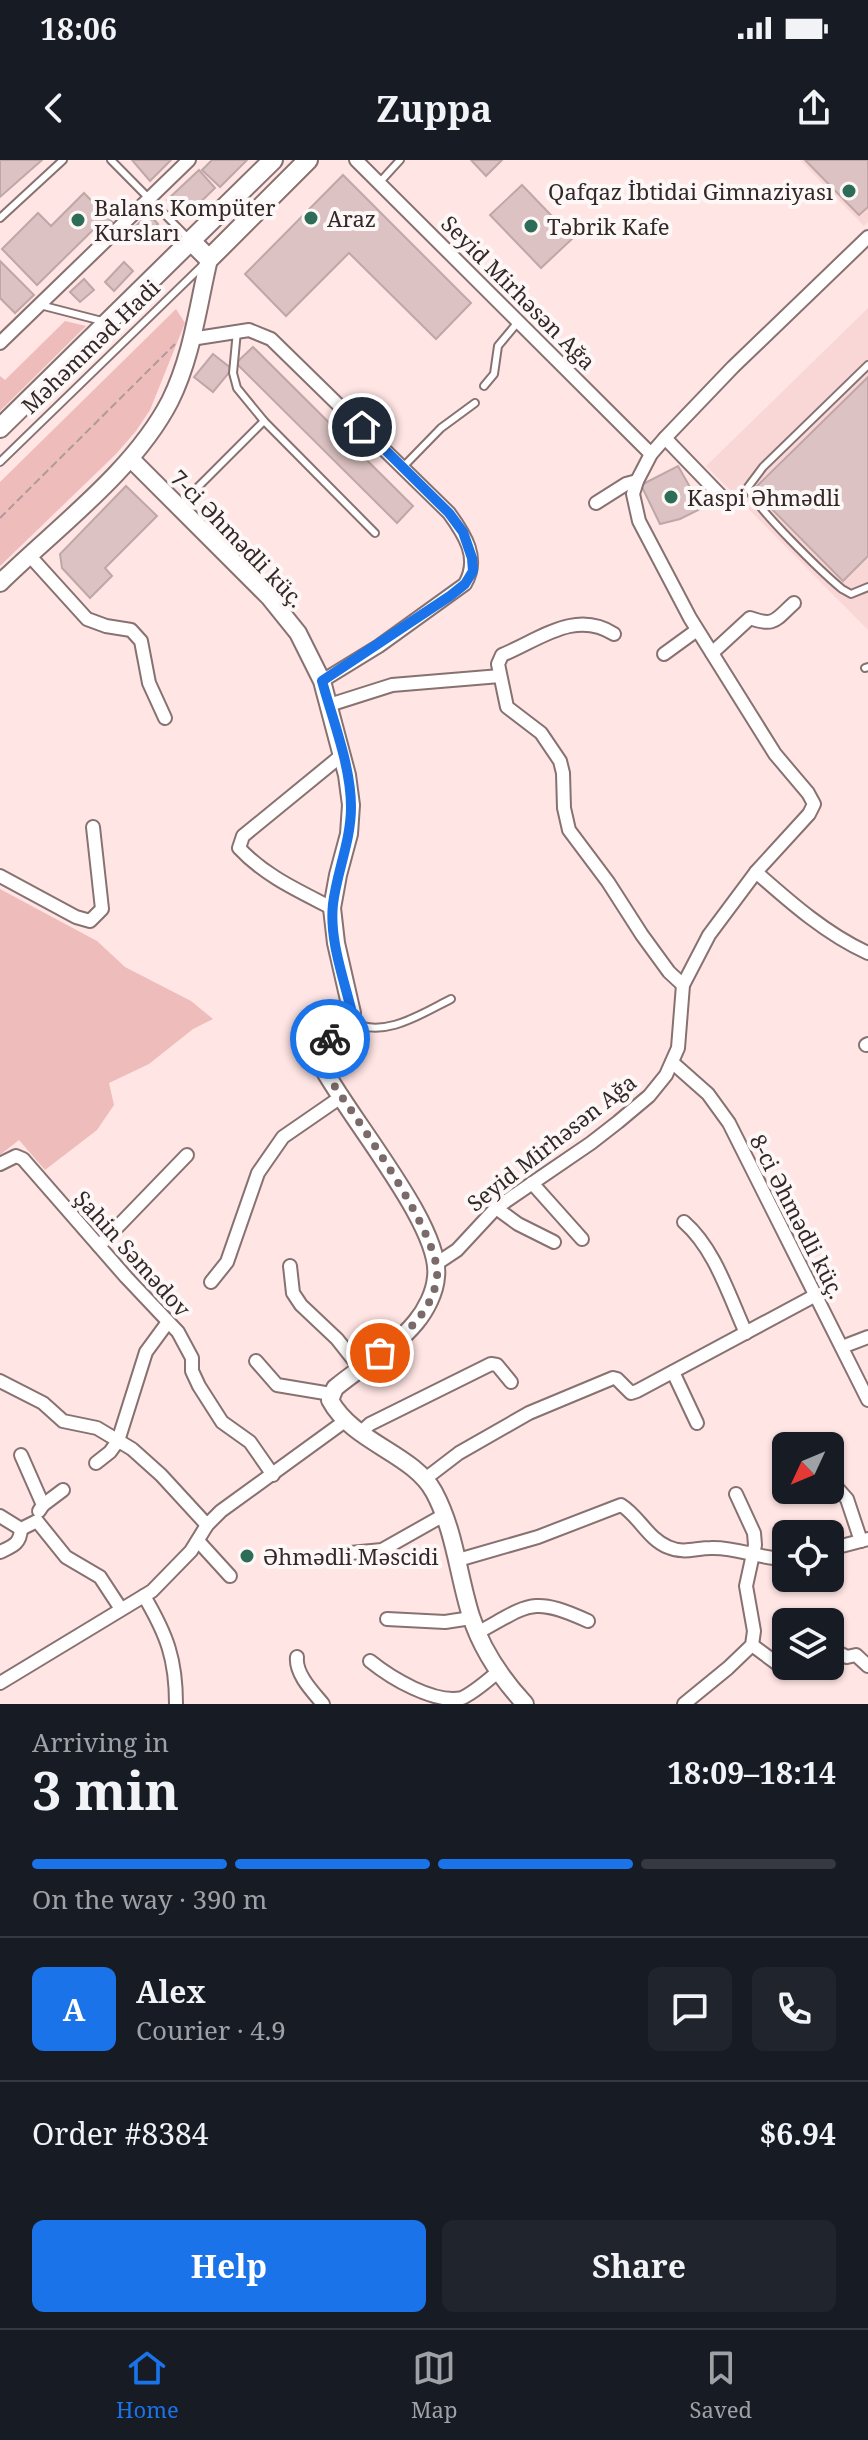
<!DOCTYPE html>
<meta charset="utf-8">
<style>
:root{--surface:#171b24;--page:#20242c;--text:#f1f3f6;--muted:#9ea1a6;--line:#363941;--accent:#1a73e8}
body{margin:0;font-family:"Noto Serif",serif;background:var(--page);color:var(--text);height:100vh;display:flex;flex-direction:column;font-size:30px;white-space:nowrap}
*{box-sizing:border-box;margin:0}
p{font-size:26px;color:var(--muted)}
.icon{flex:none;width:44px;height:44px;fill:none;stroke:currentColor;stroke-width:2;stroke-linecap:round;stroke-linejoin:round}
.map{position:relative;height:1544px;overflow:hidden}
.sheet{display:flex;flex-direction:column;background:var(--surface);flex:1}
.sheet>*{flex:none}
.needle{width:52px;rotate:226deg}
.controls{position:absolute;left:772px;top:1272px;display:grid;gap:16px}
.controls a{display:grid;place-items:center;width:72px;height:72px;border-radius:12px;background:var(--surface);box-shadow:0 2px 6px #0004;font-size:40px}
.pin{position:absolute;display:grid;place-items:center;width:68px;height:68px;color:#fff;margin:-34px;border:4px solid #fff;border-radius:50%;box-shadow:0 2px 8px #0007}
.courier{position:absolute;display:grid;place-items:center;width:80px;height:80px;margin:-40px;border:6px solid #1a73e8;border-radius:50%;background:#fff;color:#222;box-shadow:0 2px 10px #0007}
.head em{font-style:normal;font-weight:700}
.head div{display:flex;flex-direction:column-reverse}
.head{display:flex;align-items:center;justify-content:space-between;height:136px;padding:0 32px}
h1{font-size:52px;font-weight:700;line-height:60px}
.bar{display:grid;grid-template-columns:repeat(4,1fr);gap:12px 8px;align-content:center;height:96px;padding:0 32px}
.bar i{height:10px;border-radius:6px;background:var(--line)}
.bar .active{background:var(--accent)}
.bar p{grid-column:span 4}
.line{display:flex;align-items:center;gap:20px;padding:0 32px;border-top:2px solid var(--line)}
.line div{flex:1}
.round{display:grid;place-items:center;flex:none;width:84px;height:84px;border-radius:12px;background:var(--page)}
.action{display:flex;gap:16px;margin-top:auto;padding:16px 32px}
.action a{flex:1;height:92px;border-radius:12px;background:var(--accent);color:#fff;font-size:32px;font-weight:700;line-height:92px;text-align:center}
.action a+a{background:var(--page);color:var(--text)}
.status{display:flex;justify-content:space-between;align-items:center;height:56px;padding:0 40px;background:var(--surface);direction:ltr}
.status svg{height:22px;fill:currentColor}
header{display:flex;justify-content:space-between;align-items:center;height:104px;padding:0 32px;background:var(--surface);font-size:36px;font-weight:700}
.dock{display:flex;justify-content:space-around;align-items:center;height:112px;border-top:2px solid var(--line);background:var(--surface);font-size:22px;color:var(--muted)}
.dock a{display:grid;justify-items:center;gap:4px}
.dock .active{color:var(--accent)}
.map>svg:first-child{display:block}
</style>
<div class="status"><b>18:06</b><svg viewBox="0 0 49 12"><path d="M0 12V9h3v3zM5 12V6h3v6zM10 12V3h3v9zM15 12V0h3v12zM26 1h20v11H26zM47 4h2v5h-2z"/></svg></div>
<header><svg class="icon" aria-label="back" viewBox="0 0 24 24"><path d="M15 5l-7 7 7 7"/></svg>Zuppa<svg class="icon" aria-label="share" viewBox="0 0 24 24"><path d="M12 15V3M7 8l5-5 5 5M5 13v7h14v-7"/></svg></header>
<div class="map">
<svg width="868" height="1544" viewBox="0 0 868 1544">
<rect width="100%" height="100%" fill="#ffe5e4"/>
<g fill="#fad7d7">
<polygon points="800,0 868,0 868,62 864,66"/>
<polygon points="868,148 868,470 706,306"/>
</g>
<g fill="#efbcbc">
<polygon points="176,149 185,163 150,250 136,271 116,294 0,406 0,322"/>
<polygon points="65,161 86,166 0,251 0,216 5,220"/>
<polygon points="0,729 97,781 125,807 191,841 213,859 193,869 149,904 109,923 114,945 97,970 45,1010 19,980 0,995"/>
</g>
<g fill="#dcc2c2" stroke="#c0a7a7" stroke-width="2">
<polygon points="0,0 42,0 0,37"/>
<polygon points="132,0 171,0 150,21"/>
<polygon points="212,0 247,0 220,27 202,10"/>
<polygon points="471,0 502,0 486,16"/>
<polygon points="805,0 868,0 868,47 859,55"/>
<polygon points="199,10 215,28 184,58 167,40"/>
<polygon points="343,15 471,143 436,179 349,93 286,156 245,114"/>
<polygon points="522,25 573,78 541,108 490,55"/>
<polygon points="84,33 113,63 103,72 97,66 37,125 2,89 38,53 51,66"/>
<polygon points="149,54 158,64 137,84 127,74"/>
<polygon points="0,101 34,135 15,153 0,138"/>
<polygon points="124,102 133,111 114,131 105,122"/>
<polygon points="84,119 94,130 80,142 70,132"/>
<polygon points="253,187 413,346 397,363 236,203"/>
<polygon points="213,194 232,209 213,232 194,217"/>
<polygon points="868,217 868,396 843,421 753,330"/>
<polygon points="678,306 702,348 680,359 660,364 641,325"/>
<polygon points="126,326 157,356 105,408 112,416 90,438 62,408 60,394"/>
</g>
<g fill="none" stroke-linecap="round" stroke-linejoin="round">
<g stroke="#887171" stroke-width="10">
<g id="lane">
<polyline points="111,0 190,80"/>
<polyline points="379,23 400,0"/>
<polyline points="0,58 63,0"/>
<polyline points="40,145 102,161"/>
<polyline points="237,171 233,213 237,228 264,261 375,373"/>
<path d="M868,205L763,307L748,327C753,346 824,414 842,429L851,434L868,427"/>
<polyline points="484,226 494,214 498,186 518,162"/>
<polyline points="0,302 204,104"/>
<polyline points="403,307 441,268 475,243"/>
<polyline points="180,345 264,261"/>
<polyline points="865,508 868,507"/>
<path d="M352,862C384,879 421,854 451,839"/>
</g>
</g>
<g stroke="#887171" stroke-width="16">
<g id="street">
<polyline points="356,0 651,294"/>
<path d="M191,179L249,170L271,179L449,353C465,375 480,398 465,424L379,486L322,521"/>
<polyline points="0,183 189,0"/>
<polyline points="665,278 720,335"/>
<polyline points="596,343 626,324 637,321"/>
<polyline points="29,395 87,459 106,466 131,470 141,481 149,523 165,558"/>
<path d="M614,474C575,449 539,480 502,495L498,504L507,547L541,573L560,601L563,613L564,648L569,670L608,722L642,775L669,812L683,825"/>
<path d="M712,493L750,458C775,467 775,460 794,443"/>
<polyline points="664,494 697,470"/>
<polyline points="329,545 392,525 500,516"/>
<path d="M756,712C790,742 826,774 868,793"/>
<polyline points="0,716 76,757 90,761 102,749 93,667"/>
<path d="M332,748C299,731 265,716 239,688L243,676L342,595"/>
<polyline points="866,885 868,884"/>
<polyline points="673,903 708,934 729,963 868,1240"/>
<polyline points="0,1004 16,996 23,999 126,1117 178,1172 192,1198 192,1211 199,1226 222,1262 250,1282 273,1315"/>
<polyline points="532,1023 582,1079"/>
<polyline points="496,1048 518,1064 554,1082"/>
<path d="M684,1062C715,1089 729,1136 746,1173"/>
<polyline points="99,1086 187,995"/>
<polyline points="436,1104 457,1090 496,1048 591,983 618,962 649,936 666,915 678,888 683,825 709,775 756,712 809,654 814,644 808,633 775,594 690,458 639,361 633,334 637,321 651,294 665,278 733,207 868,77"/>
<polyline points="290,1106 293,1133 301,1145 337,1179 360,1208"/>
<polyline points="211,1122 227,1102 258,1013 283,977 341,937"/>
<polyline points="842,1187 868,1177"/>
<polyline points="256,1201 277,1225 331,1234"/>
<polyline points="673,1212 697,1263"/>
<polyline points="0,1221 43,1243 63,1261 97,1268 132,1289 161,1315 207,1365"/>
<polyline points="360,1273 370,1264 491,1204 497,1205 511,1222"/>
<polyline points="21,1295 43,1345"/>
<polyline points="96,1303 110,1292 118,1281 146,1192 168,1162"/>
<polyline points="425,1319 459,1293 529,1253 613,1218 617,1219 631,1233 637,1231 816,1135"/>
<polyline points="830,1320 847,1339 861,1381"/>
<polyline points="39,1351 43,1345 63,1330"/>
<polyline points="0,1356 21,1369 37,1361 66,1397 100,1417 121,1449"/>
<polyline points="199,1382 230,1416"/>
<polyline points="830,1389 868,1379"/>
<path d="M0,1392C13,1386 20,1384 21,1369"/>
<polyline points="350,1393 382,1390 444,1355"/>
<path d="M458,1400L538,1377L621,1345C639,1356 648,1379 668,1387C684,1394 695,1388 711,1388C737,1387 760,1399 786,1399"/>
<path d="M144,1436C167,1475 176,1499 176,1544"/>
<polyline points="387,1459 445,1462 471,1458"/>
<path d="M477,1473C529,1445 531,1435 588,1461"/>
<polyline points="752,1485 783,1508 803,1506"/>
<path d="M297,1497C295,1514 313,1532 323,1544"/>
<polyline points="830,1497 839,1493 847,1497 856,1495 868,1506"/>
<path d="M370,1501C391,1518 434,1544 462,1538C475,1532 488,1520 499,1511"/>
<polyline points="0,1523 152,1431 191,1391 207,1365 221,1351 345,1261"/>
<polyline points="684,1544 728,1508 752,1485 754,1471 746,1426 755,1385 754,1373 736,1334"/>
</g>
</g>
<g stroke="#887171" stroke-width="20">
<g id="secondary">
<path d="M131,299L269,437L298,473L322,521L347,615L351,645L349,674L338,715L332,748L336,783L352,853C351,876 323,876 317,897C341,949 443,1065 436,1117C435,1132 426,1150 416,1162C394,1189 361,1206 335,1228L330,1240C353,1283 413,1293 434,1332C455,1371 458,1415 471,1456C481,1488 502,1519 525,1544"/>
<path d="M0,423C56,368 134,311 170,241C192,197 198,146 209,99"/>
</g>
</g>
<g stroke="#887171" stroke-width="22">
<g id="primary">
<polyline points="191,81 209,99 308,0"/>
<polyline points="0,268 273,0"/>
</g>
</g>
<polyline stroke="#ae9a99" stroke-width="2" stroke-dasharray="8 4" stroke-linecap="butt" points="0,358 175,184"/>
<use href="#lane" stroke="#fff" stroke-width="6"/>
<use href="#street" stroke="#fff" stroke-width="12"/>
<use href="#secondary" stroke="#fff" stroke-width="16"/>
<use href="#primary" stroke="#fff" stroke-width="18"/>
</g>
<g fill="none" stroke-linecap="round" stroke-linejoin="round">
<path stroke="#7a6a6a" stroke-width="8" stroke-dasharray="0 14.4" d="M330,879L323,884L317,897L320,904C347,947 441,1072 437,1117C433,1151 405,1175 380,1193"/>
<path stroke="#1a73e8" stroke-width="10" d="M330,879L352,862V853C344,819 329,780 333,744C337,711 351,681 351,647C351,606 333,561 322,521L450,436L465,424L473,411L472,398L463,372L449,353L362,267"/>
</g>
<g fill="#2f6c57" stroke="#fdf8f7" stroke-width="3">
<circle cx="849" cy="31" r="8"/>
<circle cx="311" cy="58" r="8"/>
<circle cx="78" cy="60" r="8"/>
<circle cx="531" cy="66" r="8"/>
<circle cx="671" cy="337" r="8"/>
<circle cx="247" cy="1396" r="8"/>
</g>
<g text-anchor="middle" dominant-baseline="central" stroke-width="8" stroke-linejoin="round" paint-order="stroke">
<g font-size="22" fill="#322828" stroke="#fdf8f7" text-anchor="start">
<text x="833" y="31" text-anchor="end">Qafqaz İbtidai Gimnaziyası</text>
<text x="94" y="47">Balans Kompüter<tspan x="94" dy="25">Kursları</tspan></text>
<text x="327" y="58">Araz</text>
<text x="547" y="66">Təbrik Kafe</text>
<text x="687" y="337">Kaspi Əhmədli</text>
<text x="263" y="1396">Әhmәdli Mәscidi</text>
</g>
<g font-size="22" fill="#322828" stroke="#fdf8f7">
<text transform="translate(519 132) rotate(45)">Seyid Mirhəsən Ağa</text>
<text transform="translate(90 186) rotate(-44)">Məhəmməd Hadi</text>
<text transform="translate(238 378) rotate(46)">7-ci Əhmədli küç.</text>
<text transform="translate(551 982) rotate(-38)">Seyid Mirhəsən Ağa</text>
<text transform="translate(798 1056) rotate(63)">8-ci Əhmədli küç.</text>
<text transform="translate(133 1093) rotate(48)">Şahin Səmədov</text>
</g>
</g>
</svg>
<div class="controls">
<a><svg class="needle" viewBox="-14 -14 28 28"><path d="M0-13l5 13h-10z" fill="#e53935"/><path d="M0 13l5-13h-10z" fill="#9ea1a6"/></svg></a>
<a><svg class="icon" aria-label="locate" viewBox="0 0 24 24"><circle cx="12" cy="12" r="6"/><path d="M12 2v4M12 18v4M2 12h4M18 12h4"/></svg></a>
<a><svg class="icon" aria-label="layers" viewBox="0 0 24 24"><path d="M12 4l9 5-9 5-9-5zM3 14l9 5 9-5"/></svg></a>
</div>
<div class="pin" style="left:380px;top:1193px;background:#ea580c"><svg class="icon" aria-label="bag" viewBox="0 0 24 24"><path d="M5 8h14l-1 12H6zM9 8a3 3 0 0 1 6 0"/></svg></div>
<div class="pin" style="left:362px;top:267px;background:#1f2937"><svg class="icon" aria-label="home" viewBox="0 0 24 24"><path d="M3 11l9-7 9 7M6 9v11h12V9"/></svg></div>
<div class="courier" style="left:330px;top:879px"><svg class="icon" aria-label="bike" viewBox="0 0 24 24"><circle cx="6" cy="16" r="4"/><circle cx="18" cy="16" r="4"/><path d="M6 16l4-8h5l3 8M10 8l3 8H6M13 5h3"/></svg></div>
</div>
<section class="sheet">
<div class="head"><div><h1>3 min</h1><p>Arriving in</p></div><em>18:09–18:14</em></div>
<div class="bar"><i class="active"></i><i class="active"></i><i class="active"></i><i></i><p>On the way · 390 m</p></div>
<div class="line" style="height:144px"><b class="round" style="background:var(--accent);color:#fff">A</b><div><b>Alex</b><p>Courier · 4.9</p></div><a class="round"><svg class="icon" aria-label="chat" viewBox="0 0 24 24"><path d="M4 5h16v11H9l-5 4z"/></svg></a><a class="round"><svg class="icon" aria-label="phone" viewBox="0 0 24 24"><path d="M5 4h4l2 5-3 2q2 4 5 5l2-3 5 2v4C11 20 4 13 5 4z"/></svg></a></div>
<div class="line" style="height:104px"><div>Order #8384</div><b>$6.94</b></div>
<div class="action"><a>Help</a><a>Share</a></div>
</section>
<nav class="dock">
<a class="active"><svg class="icon" aria-label="home" viewBox="0 0 24 24"><path d="M3 11l9-7 9 7M6 9v11h12V9"/></svg>Home</a>
<a><svg class="icon" aria-label="map" viewBox="0 0 24 24"><path d="M3 6l6-2 6 2 6-2v14l-6 2-6-2-6 2zM9 4v14M15 6v14"/></svg>Map</a>
<a><svg class="icon" aria-label="saved" viewBox="0 0 24 24"><path d="M7 4h10v16l-5-4-5 4z"/></svg>Saved</a>
</nav>
